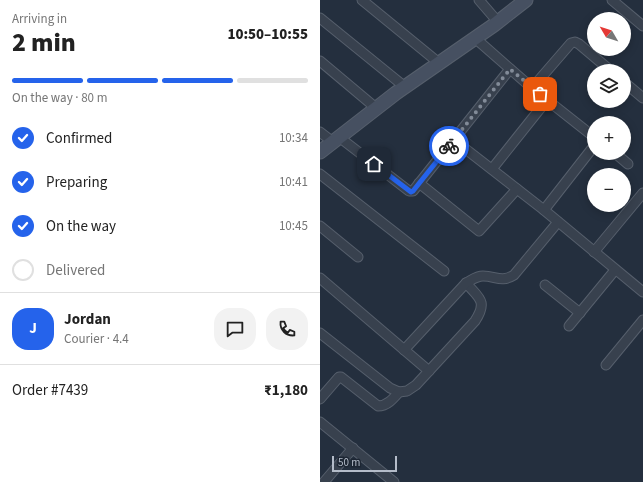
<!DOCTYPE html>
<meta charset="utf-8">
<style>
:root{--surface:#fff;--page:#f2f2f2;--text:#222;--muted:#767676;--line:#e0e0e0;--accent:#2563eb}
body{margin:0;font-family:"Source Sans 3",sans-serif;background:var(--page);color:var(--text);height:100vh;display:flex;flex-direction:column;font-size:15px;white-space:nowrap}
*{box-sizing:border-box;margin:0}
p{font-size:13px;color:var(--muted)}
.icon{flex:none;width:22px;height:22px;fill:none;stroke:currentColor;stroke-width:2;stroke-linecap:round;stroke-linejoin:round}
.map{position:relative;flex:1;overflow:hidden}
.details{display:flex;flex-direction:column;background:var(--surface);width:320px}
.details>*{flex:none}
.needle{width:26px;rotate:309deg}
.buttons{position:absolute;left:267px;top:12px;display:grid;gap:8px}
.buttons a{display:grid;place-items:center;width:44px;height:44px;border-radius:50%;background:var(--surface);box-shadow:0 2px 10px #0003;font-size:20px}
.scale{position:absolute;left:12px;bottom:10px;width:65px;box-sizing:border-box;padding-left:4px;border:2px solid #b4bcc9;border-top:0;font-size:11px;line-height:14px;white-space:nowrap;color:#b4bcc9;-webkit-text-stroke:3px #1d2633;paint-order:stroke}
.pin{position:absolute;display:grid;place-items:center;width:34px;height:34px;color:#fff;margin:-17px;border-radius:8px;box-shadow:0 2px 6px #0006}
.courier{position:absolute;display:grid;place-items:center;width:40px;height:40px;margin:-20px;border:3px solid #2563eb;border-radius:50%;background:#fff;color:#222;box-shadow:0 1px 5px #0007}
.head em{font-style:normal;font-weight:800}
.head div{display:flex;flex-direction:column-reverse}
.head{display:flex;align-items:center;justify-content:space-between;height:68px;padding:0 12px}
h1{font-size:26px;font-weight:800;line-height:30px}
.bar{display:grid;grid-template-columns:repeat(4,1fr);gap:6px 4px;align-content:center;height:48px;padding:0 12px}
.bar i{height:5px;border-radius:3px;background:var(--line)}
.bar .active{background:var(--accent)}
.bar p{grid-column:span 4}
.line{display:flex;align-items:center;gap:10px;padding:0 12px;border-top:1px solid var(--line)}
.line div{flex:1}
.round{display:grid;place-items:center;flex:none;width:42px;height:42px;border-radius:16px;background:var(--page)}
ol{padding:0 12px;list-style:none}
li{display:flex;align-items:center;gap:12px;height:44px}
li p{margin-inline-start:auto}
li .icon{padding:4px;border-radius:50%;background:var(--accent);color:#fff;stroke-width:4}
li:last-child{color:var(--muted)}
li i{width:22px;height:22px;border:2px solid var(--line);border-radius:50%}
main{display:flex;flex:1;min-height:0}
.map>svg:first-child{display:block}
</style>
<main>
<section class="details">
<div class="head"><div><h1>2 min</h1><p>Arriving in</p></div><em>10:50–10:55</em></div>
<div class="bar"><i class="active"></i><i class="active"></i><i class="active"></i><i></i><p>On the way · 80 m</p></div>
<ol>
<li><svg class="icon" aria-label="check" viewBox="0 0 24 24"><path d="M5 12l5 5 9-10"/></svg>Confirmed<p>10:34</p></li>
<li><svg class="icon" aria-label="check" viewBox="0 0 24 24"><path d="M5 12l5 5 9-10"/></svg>Preparing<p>10:41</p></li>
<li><svg class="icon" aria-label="check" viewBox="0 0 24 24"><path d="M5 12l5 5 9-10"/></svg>On the way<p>10:45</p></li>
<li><i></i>Delivered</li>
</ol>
<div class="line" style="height:72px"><b class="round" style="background:var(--accent);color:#fff">J</b><div><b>Jordan</b><p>Courier · 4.4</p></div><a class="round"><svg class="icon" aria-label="chat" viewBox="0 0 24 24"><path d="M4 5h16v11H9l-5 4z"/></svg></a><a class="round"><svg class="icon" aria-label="phone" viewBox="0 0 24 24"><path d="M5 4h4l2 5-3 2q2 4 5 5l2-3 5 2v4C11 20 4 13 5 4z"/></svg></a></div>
<div class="line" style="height:52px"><div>Order #7439</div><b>₹1,180</b></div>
</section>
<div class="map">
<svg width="323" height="482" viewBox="0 0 323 482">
<rect width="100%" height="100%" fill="#242f3e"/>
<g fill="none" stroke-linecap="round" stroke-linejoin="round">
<g stroke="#565f6c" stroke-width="11">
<g id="street">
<polyline points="42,0 119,63"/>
<polyline points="159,0 178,22"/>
<polyline points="292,0 323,26"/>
<polyline points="0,18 85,87"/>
<polyline points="155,38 212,88 274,137"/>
<polyline points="0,61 56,108"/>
<polyline points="304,82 323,98"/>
<polyline points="212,88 251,43 255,42 259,44 291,71"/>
<polyline points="0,132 13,142"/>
<polyline points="19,137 89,191 93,191 190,69"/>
<polyline points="134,140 224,210 323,292"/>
<polyline points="295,153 308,164"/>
<polyline points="172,169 227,100"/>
<polyline points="0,174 124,271"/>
<polyline points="99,183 159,231 197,189"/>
<polyline points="224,210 274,146"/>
<polyline points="0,226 38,257"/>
<polyline points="274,252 323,193"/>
<polyline points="0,278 109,371"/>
<polyline points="225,285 260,313"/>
<polyline points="249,326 295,270"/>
<path d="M0,333L70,388L79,392L87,391L96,385L155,321C168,301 159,298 146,283"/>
<path d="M84,350L146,283C152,280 156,276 163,276C176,276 181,283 194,275L238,222"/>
<polyline points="286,365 323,320"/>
<path d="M0,399L19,377H21L58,406C67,406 73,399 79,392"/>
<polyline points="0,422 74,482"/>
<polyline points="4,482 33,448"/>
</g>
</g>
<g stroke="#565f6c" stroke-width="15">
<polyline id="secondary" points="0,152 76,93 174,25 206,0"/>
</g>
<use href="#street" stroke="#38414e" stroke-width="9"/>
<use href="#secondary" stroke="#465061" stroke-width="13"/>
</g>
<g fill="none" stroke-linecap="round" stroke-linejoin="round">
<polyline stroke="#828b98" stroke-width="4" stroke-dasharray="0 7.2" points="129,146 190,69 220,94"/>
<polyline stroke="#2563eb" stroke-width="5" points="54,164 91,192 93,191 129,146"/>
</g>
</svg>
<div class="buttons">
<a><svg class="needle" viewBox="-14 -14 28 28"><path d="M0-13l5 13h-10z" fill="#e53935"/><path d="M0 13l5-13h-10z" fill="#767676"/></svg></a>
<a><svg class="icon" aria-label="layers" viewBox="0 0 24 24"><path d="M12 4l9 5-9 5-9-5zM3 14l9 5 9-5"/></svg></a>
<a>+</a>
<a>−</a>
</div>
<div class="scale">50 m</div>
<div class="pin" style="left:220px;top:94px;background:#ea580c"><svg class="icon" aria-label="bag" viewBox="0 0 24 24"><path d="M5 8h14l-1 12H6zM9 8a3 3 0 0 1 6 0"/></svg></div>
<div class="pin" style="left:54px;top:164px;background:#1f2937"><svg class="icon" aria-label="home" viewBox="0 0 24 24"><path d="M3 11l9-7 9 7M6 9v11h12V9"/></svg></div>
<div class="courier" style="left:129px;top:146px"><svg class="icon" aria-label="bike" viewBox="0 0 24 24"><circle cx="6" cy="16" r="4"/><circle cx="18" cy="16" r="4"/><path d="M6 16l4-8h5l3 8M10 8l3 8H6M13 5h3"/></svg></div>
</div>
</main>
